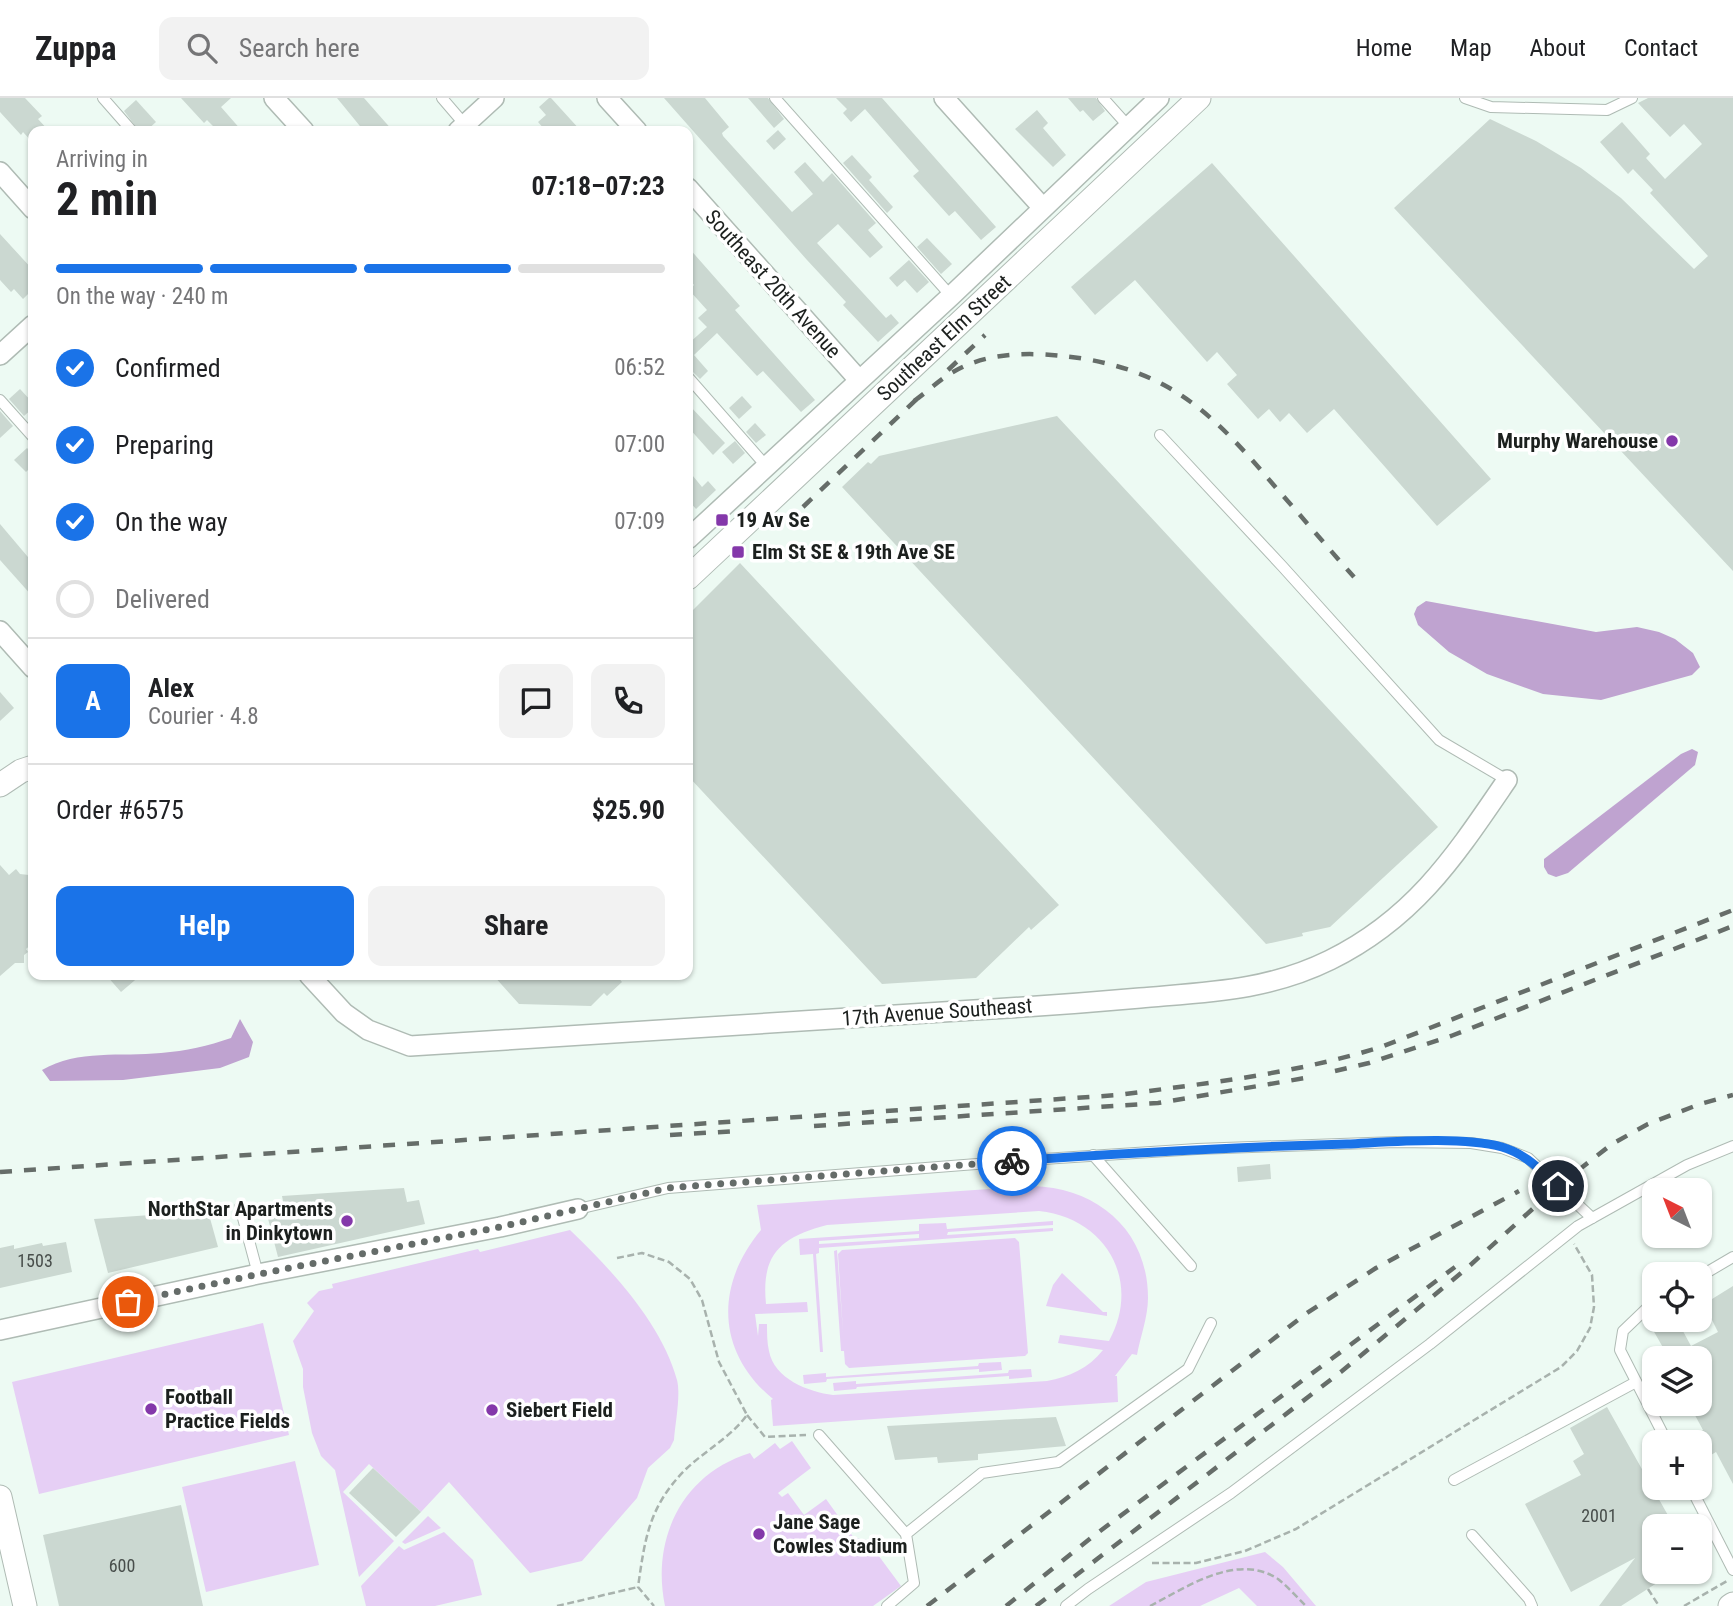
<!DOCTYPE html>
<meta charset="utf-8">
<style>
:root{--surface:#fff;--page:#f2f2f2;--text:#202124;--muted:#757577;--line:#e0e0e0;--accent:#1a73e8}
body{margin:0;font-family:"Roboto Condensed",sans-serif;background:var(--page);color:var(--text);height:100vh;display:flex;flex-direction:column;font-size:26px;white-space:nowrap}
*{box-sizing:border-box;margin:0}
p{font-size:23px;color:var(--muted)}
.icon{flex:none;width:38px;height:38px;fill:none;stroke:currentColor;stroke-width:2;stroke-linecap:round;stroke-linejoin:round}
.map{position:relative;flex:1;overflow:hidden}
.panel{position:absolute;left:28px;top:28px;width:665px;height:854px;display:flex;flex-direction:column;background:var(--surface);border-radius:14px;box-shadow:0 2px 5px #0004}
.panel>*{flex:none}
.needle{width:46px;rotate:318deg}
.fabs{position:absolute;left:1642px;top:1080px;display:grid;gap:14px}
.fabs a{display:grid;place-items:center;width:70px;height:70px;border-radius:14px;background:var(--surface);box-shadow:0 2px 5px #0004;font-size:35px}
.pin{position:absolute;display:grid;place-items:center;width:60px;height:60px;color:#fff;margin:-30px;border:4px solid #fff;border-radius:50%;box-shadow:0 2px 7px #0007}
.courier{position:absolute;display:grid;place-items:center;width:70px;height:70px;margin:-35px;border:5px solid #1a73e8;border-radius:50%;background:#fff;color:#222;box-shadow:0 2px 9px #0007}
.overview em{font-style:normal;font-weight:700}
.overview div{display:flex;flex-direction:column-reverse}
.overview{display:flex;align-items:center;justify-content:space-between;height:119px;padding:0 28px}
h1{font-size:46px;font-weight:700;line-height:52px}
.bar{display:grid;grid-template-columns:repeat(4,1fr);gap:10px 7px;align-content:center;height:84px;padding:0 28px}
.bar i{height:9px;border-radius:5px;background:var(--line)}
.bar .selected{background:var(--accent)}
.bar p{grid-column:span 4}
.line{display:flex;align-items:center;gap:18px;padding:0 28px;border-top:2px solid var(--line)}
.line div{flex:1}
.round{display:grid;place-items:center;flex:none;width:74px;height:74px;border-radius:14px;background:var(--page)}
ol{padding:0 28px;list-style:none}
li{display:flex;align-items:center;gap:21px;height:77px}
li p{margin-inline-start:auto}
li .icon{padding:7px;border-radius:50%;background:var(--accent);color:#fff;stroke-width:4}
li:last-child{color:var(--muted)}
li i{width:38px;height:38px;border:4px solid var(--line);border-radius:50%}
.cta{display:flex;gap:14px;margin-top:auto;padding:14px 28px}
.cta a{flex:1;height:80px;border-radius:14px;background:var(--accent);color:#fff;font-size:28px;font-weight:700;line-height:80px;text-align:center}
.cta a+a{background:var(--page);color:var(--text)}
header{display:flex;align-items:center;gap:42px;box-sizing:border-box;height:98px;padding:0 35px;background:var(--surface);border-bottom:2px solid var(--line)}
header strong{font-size:33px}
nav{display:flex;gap:38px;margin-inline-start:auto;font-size:24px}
.search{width:490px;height:63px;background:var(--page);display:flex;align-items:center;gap:18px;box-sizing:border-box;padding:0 24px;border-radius:14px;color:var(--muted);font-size:26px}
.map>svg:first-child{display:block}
</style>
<header>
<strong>Zuppa</strong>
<div class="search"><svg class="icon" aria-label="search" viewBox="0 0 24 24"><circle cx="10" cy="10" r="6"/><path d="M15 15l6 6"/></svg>Search here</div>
<nav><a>Home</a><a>Map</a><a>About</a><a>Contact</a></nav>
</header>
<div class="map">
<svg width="1733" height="1508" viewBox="0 0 1733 1508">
<rect width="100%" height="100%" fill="#edfaf3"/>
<g fill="#e6cff5" fill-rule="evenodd">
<path d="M1033,1088C1097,1090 1148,1132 1148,1200C1148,1219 1140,1240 1137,1257L1132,1256L1115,1278H1117L1118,1304L773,1328L771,1302L773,1301C716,1254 715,1187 761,1132L757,1107ZM1039,1113C1106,1120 1142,1183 1109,1243L1060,1237L1058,1245L1103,1252C1089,1270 1069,1279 1047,1283L833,1297C809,1294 774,1281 769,1253C767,1245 767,1235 767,1226H759L758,1238L755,1216L808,1214L807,1204L766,1206C761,1157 780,1139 827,1127Z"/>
<path d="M1053,1123V1127L948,1134L947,1137L1053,1130V1133L819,1150V1155L816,1156L823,1254H820L813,1156L800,1157L799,1141L919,1133V1126L946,1125L947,1131ZM919,1136V1140L819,1146V1143Z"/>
<path d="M570,1132C611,1171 662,1226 677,1282C681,1297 675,1326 674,1342L670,1350L648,1370L637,1400L582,1463L530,1475L449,1384L421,1414L369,1366L343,1394L394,1443L359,1479L335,1372L321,1358L312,1335L303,1289V1271L293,1243L314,1213L307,1205L319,1193L333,1190L332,1186L478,1151L480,1154Z"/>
<polygon points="1015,1140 1019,1144 1028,1255 1025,1258 849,1270 845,1266 844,1253 841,1253 834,1153 837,1152 843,1234 838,1156 842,1152"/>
<polygon points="1062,1175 1103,1214 1107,1214 1107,1218 1046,1208 1053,1187"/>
<polygon points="263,1225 289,1337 39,1396 12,1284"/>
<polygon points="1001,1264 1002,1272 979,1274 979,1271 827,1281 826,1284 804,1286 803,1277 826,1275 826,1279 978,1268 979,1265"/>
<polygon points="1031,1271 1032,1279 1009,1281 1009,1278 857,1289 856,1291 834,1293 833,1285 856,1283 856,1286 1008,1275 1009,1272"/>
<path d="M792,1343L811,1370L778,1395L782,1399L788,1395L804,1417L826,1401L854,1440L867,1442L901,1488L873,1508H665C651,1441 682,1376 750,1355L754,1361L775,1345L780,1351Z"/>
<polygon points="295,1363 319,1467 206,1494 182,1389"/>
<polygon points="428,1418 441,1430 405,1446 402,1444"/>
<polygon points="444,1434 473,1462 482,1497 435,1508 366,1508 361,1488 399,1448 404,1452"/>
<polygon points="1265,1454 1283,1469 1316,1508 1257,1508 1239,1490 1200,1508 1109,1508 1146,1484"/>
</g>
<g fill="#bfa3d0">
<polygon points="1426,503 1596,534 1637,529 1659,534 1675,541 1693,555 1700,569 1692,577 1601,602 1543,596 1487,576 1449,554 1418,527 1414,516 1417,509"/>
<polygon points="1692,651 1698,654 1695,667 1568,775 1556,779 1548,776 1544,769 1544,761 1681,656"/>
<path d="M240,921L253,944L249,959L220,970L123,982L50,983L42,972C78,951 121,959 161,955C186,953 208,948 231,940Z"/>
</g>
<g fill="#cbd8d1">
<polygon points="0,0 25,0 42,18 38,21 49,33 33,33 33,45 23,34 21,37 0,14"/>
<polygon points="181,0 231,0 221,9 242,33 218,33 207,22 204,25"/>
<polygon points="337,0 364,0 393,33 364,33"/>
<polygon points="549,0 551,0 581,33 546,33 538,24 546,17 539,9"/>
<polygon points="664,0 705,0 729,29 722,35 723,38 792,114 813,96 794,74 805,64 823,84 832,75 876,125 868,132 883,149 870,160 838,126 817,145 886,220 891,216 899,225 878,244 843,207 846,204 807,162"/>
<polygon points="748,0 768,0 784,21 774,30"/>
<polygon points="836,0 882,0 996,129 981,142 955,113 949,118 913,78 919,73 865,11 851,24 843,15 847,11"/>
<polygon points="1068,0 1096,0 1105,13 1093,23 1083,12 1080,14"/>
<polygon points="1648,0 1733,0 1733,473 1394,110 1490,21 1536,43 1581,70 1621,100 1694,171 1708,158 1650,95 1653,92 1633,71 1628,76 1600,44 1622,24 1650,56 1646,60 1665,81 1702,46 1684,26 1670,39 1638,5"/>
<polygon points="136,2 156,24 146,33 139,33 124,13"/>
<polygon points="1037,12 1048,25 1043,30 1066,57 1053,69 1015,31"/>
<polygon points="778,32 786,41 774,52 766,43"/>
<polygon points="852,57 872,79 869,82 893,109 887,115 843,65"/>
<polygon points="1212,65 1491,381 1437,428 1334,311 1307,335 1289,315 1280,324 1269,311 1258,321 1227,286 1237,277 1217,254 1207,264 1135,182 1095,217 1071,189"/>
<polygon points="0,136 33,172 33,191 23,201 14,191 11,194 0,182"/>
<polygon points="927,140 952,166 941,176 917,149"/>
<polygon points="688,149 740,208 735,212 815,302 801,314 763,273 757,278 717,235 694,257 708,273 700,281 688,269 688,246 707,229 698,220 707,212 689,192 694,187 688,180"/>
<polygon points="909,162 929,184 917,195 905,182 897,189 889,180"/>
<polygon points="20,291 33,305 33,310 24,318 9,301"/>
<polygon points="742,298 752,309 739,321 729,310"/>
<polygon points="688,306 725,345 713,357 688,329"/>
<polygon points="0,313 13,328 0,340"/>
<polygon points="1057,318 1438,729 1330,829 1302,835 1303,838 1266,846 842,389 868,364 871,366 879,358"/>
<polygon points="755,325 766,337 756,345 746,334"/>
<polygon points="735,343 745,355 733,366 722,354"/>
<polygon points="27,350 33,356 33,367 26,374 14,362"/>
<polygon points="688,372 702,389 708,383 716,392 696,411 688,402"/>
<polygon points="0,426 33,465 33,499 0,462"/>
<polygon points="740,465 1059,807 1031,832 1029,829 976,880 882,886 688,678 688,517"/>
<polygon points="0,594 14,610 0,623"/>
<polygon points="0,767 9,777 16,771 20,776 29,777 28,786 33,791 33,845 26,851 28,854 24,857 24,865 15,865 0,878"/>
<polygon points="106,877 141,877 121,894"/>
<polygon points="493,877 616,877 622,884 607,898 604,895 591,908 519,906"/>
<polygon points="1270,1066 1271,1081 1238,1084 1237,1069"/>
<polygon points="404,1090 407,1104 419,1102 425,1126 278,1159 265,1109 284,1108 282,1098"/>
<polygon points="208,1113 218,1149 108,1175 94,1121"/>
<polygon points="66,1144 72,1174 0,1190 0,1150 14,1147 14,1151 42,1145 43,1148"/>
<polygon points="1733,1188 1733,1386 1716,1354 1699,1364 1699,1344 1687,1344 1703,1332 1690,1308 1699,1306 1699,1260 1669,1260 1653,1232 1671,1222 1677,1222 1691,1248 1718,1234 1704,1206"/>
<polygon points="1607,1309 1674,1428 1654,1428 1654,1474 1674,1474 1621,1508 1599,1508 1635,1460 1571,1494 1525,1406 1581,1377 1573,1363 1584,1356 1570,1330"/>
<polygon points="1056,1319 1066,1348 978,1356 978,1362 938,1365 937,1359 895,1362 887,1328"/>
<polygon points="373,1370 421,1414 396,1439 349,1395"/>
<polygon points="181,1407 203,1508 59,1508 43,1437"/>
</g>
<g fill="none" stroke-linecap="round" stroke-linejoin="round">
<g stroke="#afbbb4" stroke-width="12">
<g id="service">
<polyline points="103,0 132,33"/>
<polyline points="442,0 466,28"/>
<polyline points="775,0 951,198"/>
<polyline points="1103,0 1129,29"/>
<polyline points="1465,0 1491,9 1607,12 1632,0"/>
<polyline points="688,279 767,369"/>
<polyline points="0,302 33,339"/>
<polyline points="1160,337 1282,468 1439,642 1507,682"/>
<polyline points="1093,1057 1191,1168"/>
<polyline points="240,1109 258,1176"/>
<polyline points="578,1111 668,1090 1028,1062 1197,1051 1396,1044 1471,1045 1502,1050 1528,1060 1592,1120"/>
<polyline points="1699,1179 1733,1159"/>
<polyline points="1654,1206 1646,1211 1623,1233 1620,1252 1667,1344"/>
<polyline points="819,1337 906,1436"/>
<polyline points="1454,1382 1636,1284"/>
<polyline points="1691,1390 1733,1472"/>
<polyline points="1472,1437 1529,1501 1532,1508"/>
<polyline points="887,1508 914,1485 906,1436 982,1375 1058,1364 1188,1271 1211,1225"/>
<polyline points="1066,1508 1088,1491 1231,1395 1430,1246 1578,1128 1687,1067 1733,1048"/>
</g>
</g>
<g stroke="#afbbb4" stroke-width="22">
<g id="minor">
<polyline points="274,0 304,33"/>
<polyline points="607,0 637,33"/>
<polyline points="944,0 1043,110"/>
<polyline points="458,33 494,0"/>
<polyline points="0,74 33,111"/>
<polyline points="688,90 859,282"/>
<polyline points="0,257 33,227"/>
<polyline points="688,441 951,198 1159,0"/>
<polyline points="0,533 33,570"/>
<path d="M309,877L344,915L368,932L410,948C598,936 786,924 974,912C1029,909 1084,905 1140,900C1208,894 1267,893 1330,862C1415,820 1455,758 1507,682"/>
<polyline points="0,1232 258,1176 500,1129 578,1111"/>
</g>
</g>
<g stroke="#afbbb4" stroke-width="25">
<g id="tertiary">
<polyline points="688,480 1199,0"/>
<polyline points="0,687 21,673 33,669"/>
<polyline points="0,1399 25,1508"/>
<polyline points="1730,1508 1733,1506"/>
</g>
</g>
<g stroke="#a8b2ad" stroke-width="2.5" stroke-dasharray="7 3.5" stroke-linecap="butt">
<path d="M617,1160L642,1155L669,1164L690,1181L702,1202L719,1264L747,1317C731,1339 706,1352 686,1371C649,1408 645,1440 638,1489L654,1508"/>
<polyline points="747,1317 765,1339 806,1337"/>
<polyline points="1152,1465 1196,1465 1245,1453 1296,1431 1561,1269 1577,1253 1590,1230 1594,1209 1592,1177 1574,1146"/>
<polyline points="1648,1491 1659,1508"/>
<polyline points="557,1508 638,1489"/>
<path d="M1150,1508C1187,1489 1237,1454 1278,1481C1288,1489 1297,1499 1306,1508"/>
<polyline points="1684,1508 1727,1483"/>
</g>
<use href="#service" stroke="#fff" stroke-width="10"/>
<use href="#minor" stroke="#fff" stroke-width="19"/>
<use href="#tertiary" stroke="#fff" stroke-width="23"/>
<g stroke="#666d69" stroke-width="4.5" stroke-dasharray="12 12" stroke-linecap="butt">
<polyline points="948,272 985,237"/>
<path d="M914,303C927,294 939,282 953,274C985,255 1026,254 1062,258C1095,261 1133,270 1164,287C1209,311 1244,352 1277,391C1303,420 1328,450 1354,479"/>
<polyline points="803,409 920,298"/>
<polyline points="1335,973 1369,965 1451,938 1733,828"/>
<polyline points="814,1028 1158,1005 1311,979"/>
<polyline points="670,1037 737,1033"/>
<path d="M0,1074L1118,997C1208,985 1294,976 1381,949L1733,812"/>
<polyline points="927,1508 1307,1215 1376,1170 1519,1093"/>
<polyline points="1006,1508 1092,1439 1455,1169"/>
<polyline points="1036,1508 1342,1273 1466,1171 1558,1088 1612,1046 1648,1026 1700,1006 1733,997"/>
</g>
</g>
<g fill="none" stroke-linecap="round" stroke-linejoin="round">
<polyline stroke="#656c69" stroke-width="7" stroke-dasharray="0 12.6" points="128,1204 269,1174 500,1129 668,1090 1012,1063"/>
<path stroke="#1a73e8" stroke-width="9" d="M1012,1063C1124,1055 1235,1049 1347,1046C1391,1044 1460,1038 1502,1049C1526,1056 1540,1072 1558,1088"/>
</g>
<g fill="#8438aa" stroke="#fff" stroke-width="2.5">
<circle cx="1672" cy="343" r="7"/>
<rect x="715" y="415" width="14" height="14" rx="3.5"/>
<rect x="731" y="447" width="14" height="14" rx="3.5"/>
<circle cx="347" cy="1123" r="7"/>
<circle cx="151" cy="1311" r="7"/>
<circle cx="492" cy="1312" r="7"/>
<circle cx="759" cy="1436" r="7"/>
</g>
<g text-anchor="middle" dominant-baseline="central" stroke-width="7" stroke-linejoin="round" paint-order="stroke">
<g font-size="18" fill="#484e4b">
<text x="35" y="1162">1503</text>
<text x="1599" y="1417">2001</text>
<text x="122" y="1467">600</text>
</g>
<g font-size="21" fill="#1c201e" stroke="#fff">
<text transform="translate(773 186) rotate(48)">Southeast 20th Avenue</text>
<text transform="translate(944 240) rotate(-43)">Southeast Elm Street</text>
<text transform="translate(937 914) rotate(-4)">17th Avenue Southeast</text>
</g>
<g font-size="21" font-weight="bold" fill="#1c201e" stroke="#fff" text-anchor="start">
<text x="1658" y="343" text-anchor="end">Murphy Warehouse</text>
<text x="736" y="422">19 Av Se</text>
<text x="752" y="454">Elm St SE &amp; 19th Ave SE</text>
<text x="333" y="1111" text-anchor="end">NorthStar Apartments<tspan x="333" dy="24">in Dinkytown</tspan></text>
<text x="165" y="1299">Football<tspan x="165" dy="24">Practice Fields</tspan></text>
<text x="506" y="1312">Siebert Field</text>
<text x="773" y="1424">Jane Sage<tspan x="773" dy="24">Cowles Stadium</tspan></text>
</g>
</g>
</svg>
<div class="fabs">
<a><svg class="needle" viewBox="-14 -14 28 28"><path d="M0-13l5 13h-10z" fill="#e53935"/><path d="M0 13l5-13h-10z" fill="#757577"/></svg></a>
<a><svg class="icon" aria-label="locate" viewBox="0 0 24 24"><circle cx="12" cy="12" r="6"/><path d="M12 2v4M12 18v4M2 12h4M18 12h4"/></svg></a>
<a><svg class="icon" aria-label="layers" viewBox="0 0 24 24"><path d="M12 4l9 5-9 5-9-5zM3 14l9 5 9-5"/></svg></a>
<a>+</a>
<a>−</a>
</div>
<div class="pin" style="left:128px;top:1204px;background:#ea580c"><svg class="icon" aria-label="bag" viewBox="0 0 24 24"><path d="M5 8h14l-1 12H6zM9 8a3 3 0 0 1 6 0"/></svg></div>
<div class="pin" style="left:1558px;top:1088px;background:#1f2937"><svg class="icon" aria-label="home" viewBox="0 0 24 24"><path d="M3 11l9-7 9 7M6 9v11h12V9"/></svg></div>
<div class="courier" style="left:1012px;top:1063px"><svg class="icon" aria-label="bike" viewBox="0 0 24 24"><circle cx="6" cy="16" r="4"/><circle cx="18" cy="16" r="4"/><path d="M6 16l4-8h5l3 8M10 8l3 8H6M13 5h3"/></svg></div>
<section class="panel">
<div class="overview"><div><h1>2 min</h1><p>Arriving in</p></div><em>07:18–07:23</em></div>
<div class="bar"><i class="selected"></i><i class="selected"></i><i class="selected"></i><i></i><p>On the way · 240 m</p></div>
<ol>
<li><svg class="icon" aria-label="check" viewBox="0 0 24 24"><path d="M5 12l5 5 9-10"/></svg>Confirmed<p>06:52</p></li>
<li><svg class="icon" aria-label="check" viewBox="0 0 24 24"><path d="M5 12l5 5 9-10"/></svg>Preparing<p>07:00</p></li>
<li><svg class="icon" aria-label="check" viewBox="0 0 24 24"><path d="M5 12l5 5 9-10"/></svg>On the way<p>07:09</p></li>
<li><i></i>Delivered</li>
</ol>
<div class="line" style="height:126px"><b class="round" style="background:var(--accent);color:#fff">A</b><div><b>Alex</b><p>Courier · 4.8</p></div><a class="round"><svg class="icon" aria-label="chat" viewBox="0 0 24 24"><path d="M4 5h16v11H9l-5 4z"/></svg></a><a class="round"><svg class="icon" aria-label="phone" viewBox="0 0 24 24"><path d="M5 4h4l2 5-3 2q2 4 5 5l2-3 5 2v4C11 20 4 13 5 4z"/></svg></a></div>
<div class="line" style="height:91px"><div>Order #6575</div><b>$25.90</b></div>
<div class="cta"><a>Help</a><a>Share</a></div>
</section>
</div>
